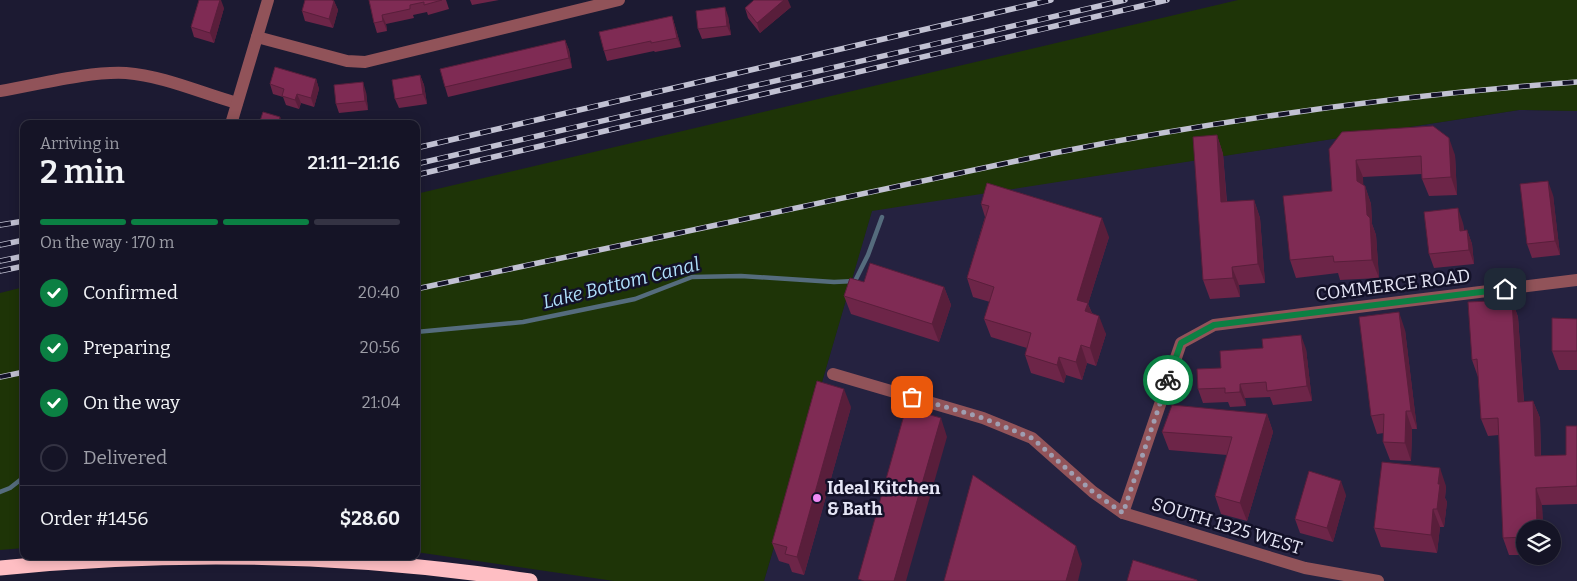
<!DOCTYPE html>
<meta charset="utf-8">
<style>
:root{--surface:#151426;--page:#1e1d2e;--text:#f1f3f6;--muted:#9d9ea7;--line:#343343;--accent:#0b8043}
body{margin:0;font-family:Bitter,serif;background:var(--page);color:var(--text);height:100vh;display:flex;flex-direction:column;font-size:19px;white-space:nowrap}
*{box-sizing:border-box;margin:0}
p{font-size:16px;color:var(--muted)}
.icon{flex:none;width:28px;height:28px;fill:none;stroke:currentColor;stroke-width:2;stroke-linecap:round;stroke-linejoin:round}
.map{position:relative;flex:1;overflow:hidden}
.drawer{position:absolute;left:20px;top:120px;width:400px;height:440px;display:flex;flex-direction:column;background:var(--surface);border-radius:10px;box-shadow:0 2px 12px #0003,0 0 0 1px var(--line)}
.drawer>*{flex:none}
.tools{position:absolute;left:1516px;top:520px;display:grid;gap:10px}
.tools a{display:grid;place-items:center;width:45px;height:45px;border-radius:50%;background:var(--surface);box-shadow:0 2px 12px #0003,0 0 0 1px var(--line);font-size:25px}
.pin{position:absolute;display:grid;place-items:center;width:42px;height:42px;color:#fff;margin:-21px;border-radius:10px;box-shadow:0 2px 8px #0006}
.courier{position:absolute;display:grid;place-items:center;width:50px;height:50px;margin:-25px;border:4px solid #0b8043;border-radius:50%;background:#fff;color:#222;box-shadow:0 1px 6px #0007}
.overview em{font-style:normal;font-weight:600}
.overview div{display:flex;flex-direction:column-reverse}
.overview{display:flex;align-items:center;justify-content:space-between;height:85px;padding:0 20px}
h1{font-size:32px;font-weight:600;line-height:38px}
.bar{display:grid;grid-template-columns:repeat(4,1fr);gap:8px 5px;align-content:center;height:60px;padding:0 20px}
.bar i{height:6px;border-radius:4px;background:var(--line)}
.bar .current{background:var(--accent)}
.bar p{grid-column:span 4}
.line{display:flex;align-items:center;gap:12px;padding:0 20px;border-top:1px solid var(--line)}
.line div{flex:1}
ol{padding:0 20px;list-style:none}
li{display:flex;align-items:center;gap:15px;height:55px}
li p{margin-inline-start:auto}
li .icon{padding:5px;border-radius:50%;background:var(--accent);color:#fff;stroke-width:4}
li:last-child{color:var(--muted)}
li i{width:28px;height:28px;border:2px solid var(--line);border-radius:50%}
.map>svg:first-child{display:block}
</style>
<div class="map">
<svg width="1577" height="581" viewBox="0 0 1577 581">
<rect width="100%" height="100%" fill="#1c1a32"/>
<path fill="#252240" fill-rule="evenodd" d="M1519,110L1577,111V581H764L872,210ZM1525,529H1552V556H1525Z"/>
<g fill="#1e3407">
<polygon points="1238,0 1577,0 1577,111 1519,110 872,211 764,581 614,581 416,552 416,194"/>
<polygon points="24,287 24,548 0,550 0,293"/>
</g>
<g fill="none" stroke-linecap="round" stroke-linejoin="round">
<g stroke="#556c7d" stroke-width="4.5">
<polyline points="416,332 523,322 635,299 692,277 741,276 834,282 855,281 868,255 882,217"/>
<polyline points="0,492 10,488 24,477"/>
</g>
<g stroke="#915359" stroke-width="12">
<polyline points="257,37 347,61 365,62 619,0"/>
<path d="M0,91C37,85 88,71 126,73C164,76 201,93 237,103"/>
<polyline points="231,124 268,0"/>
<polyline points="833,374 983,418 1032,438 1093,492 1123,513 1305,568 1378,581"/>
<polyline points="1123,513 1181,343 1214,325 1577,280"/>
</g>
<path stroke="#febec3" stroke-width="15" d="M0,568C176,550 355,554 530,581"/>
<g stroke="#c1c1d2" stroke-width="5.5">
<g id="rail">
<polyline points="416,148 1051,0"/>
<polyline points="416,164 1125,0"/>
<polyline points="416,175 1167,0"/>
<polyline points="0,225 24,221"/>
<polyline points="0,245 24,240"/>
<polyline points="0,261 24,256"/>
<polyline points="0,271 24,266"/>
<path d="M416,289L1054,153C1226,119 1402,95 1577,82"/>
<polyline points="0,377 24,372"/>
</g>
</g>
<use href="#rail" stroke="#131128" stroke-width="4" stroke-dasharray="11" stroke-linecap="butt"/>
</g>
<g fill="#6d2548">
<polygon points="369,0 446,0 449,9 428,15 427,12 413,15 414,18 386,24 387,31 377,33 374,23"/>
<polygon points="470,0 499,0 472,5"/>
<polygon points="334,1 338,10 333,28 305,21 302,11"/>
<polygon points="791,7 760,33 748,18 745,8"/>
<polygon points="224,8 214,43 194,37 191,27"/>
<polygon points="672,16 675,26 681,47 655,52 654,51 607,61 604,51"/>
<polygon points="728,16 731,35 702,39 698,29"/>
<polygon points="565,40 569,50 572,68 448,97 445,87"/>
<polygon points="420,75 424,85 427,104 399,108 395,99"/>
<polygon points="316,79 319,89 314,107 301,103 299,109 286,105 283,97 273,94 270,84"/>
<polygon points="366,92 368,110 339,113 336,104"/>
<polygon points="1217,135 1223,154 1227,202 1254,200 1260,218 1265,283 1239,285 1240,297 1210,299 1203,280"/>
<polygon points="1329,149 1455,155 1457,195 1429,196 1422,179 1422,174 1363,177 1363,185 1365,186 1371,204 1372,224 1376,235 1379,278 1340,280 1338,273 1296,278 1290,260 1332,191"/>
<polygon points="1553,195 1560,255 1532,258 1527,244"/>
<polygon points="981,204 1109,237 1088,304 1092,313 1106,334 1096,366 1087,363 1082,380 1066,375 1064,383 1031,373 1025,355 1027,348 991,337 984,319 990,302 973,297 967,278 985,217"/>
<polygon points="1463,223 1464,231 1467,230 1472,244 1474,264 1434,268 1429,254"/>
<polygon points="944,287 951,305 939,342 851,314 844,296"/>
<polygon points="1512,300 1518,317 1524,402 1533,401 1540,418 1541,456 1566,455 1577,426 1577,504 1542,505 1543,529 1525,529 1525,555 1509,555 1503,538 1499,435 1488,436 1481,419 1478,377 1472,360"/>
<polygon points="1577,319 1577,370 1559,370 1552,351"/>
<polygon points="1405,330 1417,429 1412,429 1411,461 1390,460 1383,442 1384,433 1377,434 1371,416"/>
<polygon points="1306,349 1312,401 1273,405 1270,397 1245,398 1246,406 1230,407 1228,402 1203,403 1198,389 1221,368"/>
<polygon points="851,407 804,575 792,572 789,564 779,561 772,543"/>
<polygon points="1267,414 1273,432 1247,521 1221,514 1215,496 1227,455 1169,450 1162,432"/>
<polygon points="1446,486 1445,498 1447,502 1444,527 1440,527 1437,553 1381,547 1374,528"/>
<polygon points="1346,495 1333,542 1300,533 1295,519"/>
</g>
<g fill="#591e3b">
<polygon points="220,0 221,0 224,8 214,43 210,33"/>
<polygon points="784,0 788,0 791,7 760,33 757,23"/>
<polygon points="334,1 338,10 333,28 329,19"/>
<polygon points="725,7 728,16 731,35 727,26"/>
<polygon points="382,15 386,24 387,31 383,21"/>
<polygon points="672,16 675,26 681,47 677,38"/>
<polygon points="565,40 569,50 572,68 569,58"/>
<polygon points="420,75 424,85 427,104 423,94"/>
<polygon points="316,79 319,89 314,107 311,98"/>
<polygon points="363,82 366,92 368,110 365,101"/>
<polygon points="297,94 301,103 299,109 295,100"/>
<polygon points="280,117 283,124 278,124"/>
<polygon points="1217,135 1223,154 1228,221 1221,202"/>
<polygon points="1449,138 1455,155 1457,195 1451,177"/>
<polygon points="1356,160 1363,177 1364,198 1357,181"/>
<polygon points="1548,181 1553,195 1560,255 1555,241"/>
<polygon points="1365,186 1371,204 1372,224 1376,235 1379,278 1372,260 1367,215"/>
<polygon points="1254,200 1260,218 1265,283 1258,264"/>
<polygon points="1458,208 1463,223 1465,245 1460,231"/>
<polygon points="1102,218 1109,237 1088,304 1095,321 1092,330 1077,300"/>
<polygon points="1467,230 1472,244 1474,264 1469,250"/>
<polygon points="1232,267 1239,285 1240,297 1233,278"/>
<polygon points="944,287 951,305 939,342 932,324"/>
<polygon points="1512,300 1518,317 1525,419 1518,402"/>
<polygon points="1399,312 1405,330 1417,429 1411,411"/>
<polygon points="1099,316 1106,334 1096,366 1090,348"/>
<polygon points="1301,335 1306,349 1312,401 1307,386"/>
<polygon points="1081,345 1087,363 1082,380 1076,362"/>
<polygon points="1059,357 1066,375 1064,383 1057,365"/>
<polygon points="1240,384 1245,398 1246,406 1240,392"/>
<polygon points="844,389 851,407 804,575 797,557"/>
<polygon points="1533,401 1540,418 1541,474 1535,456"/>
<polygon points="1406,411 1412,429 1411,461 1405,443"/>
<polygon points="1267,414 1273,432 1247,521 1240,503"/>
<polygon points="941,418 947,437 906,581 894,581"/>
<polygon points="1440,468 1446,486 1445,498 1447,502 1444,527 1437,509 1438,484"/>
<polygon points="1341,481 1346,495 1333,542 1327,528"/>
<polygon points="1536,488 1542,505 1543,529 1537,529"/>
<polygon points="1433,509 1440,527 1437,553 1431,535"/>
<polygon points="1076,546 1082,564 1078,581 1066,581"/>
</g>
<g fill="#7f2b54" stroke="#591e3b">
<polygon points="199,0 220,0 210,33 191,27"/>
<polygon points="305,0 332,0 334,1 329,19 302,11"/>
<polygon points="369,0 442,0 424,5 424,2 410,5 410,9 382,15 383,21 374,23"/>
<polygon points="754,0 784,0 757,23 745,8"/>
<polygon points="725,7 727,26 698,29 696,11"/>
<polygon points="672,16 677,38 651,43 651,41 604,51 599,32"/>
<polygon points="565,40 569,58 445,87 440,69"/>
<polygon points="275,67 316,79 311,98 297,94 295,100 282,96 284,89 270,84"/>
<polygon points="420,75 423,94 395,99 392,80"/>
<polygon points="363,82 365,101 336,104 334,85"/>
<polygon points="263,112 280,117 278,124 259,124"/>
<polygon points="1433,126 1449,138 1451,177 1422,179 1421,156 1356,160 1357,181 1365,186 1367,215 1370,218 1372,260 1334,262 1333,256 1290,260 1283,196 1332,191 1329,149 1342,132"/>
<polygon points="1217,135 1221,202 1254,200 1258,264 1232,267 1233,278 1203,280 1193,137"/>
<polygon points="1548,181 1555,241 1527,244 1520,184"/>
<polygon points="987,183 1102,218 1077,300 1088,303 1085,311 1099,316 1090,348 1081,345 1076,362 1059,357 1057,365 1025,355 1031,333 984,319 994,287 967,278 989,206 981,204"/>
<polygon points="1458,208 1460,231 1467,230 1469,250 1429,254 1424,212"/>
<polygon points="870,263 944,287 932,324 844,296 850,278 864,282"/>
<polygon points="1512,300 1518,402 1533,401 1535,456 1566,455 1566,426 1577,426 1577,486 1536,488 1537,529 1525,529 1525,537 1503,538 1498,418 1481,419 1477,359 1472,360 1468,302"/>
<polygon points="1399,312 1411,411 1406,411 1405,443 1383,442 1384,414 1371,416 1359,317"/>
<polygon points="1552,318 1577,319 1577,351 1552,351"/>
<polygon points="1301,335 1307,386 1267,391 1266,382 1240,384 1240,392 1225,393 1225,388 1198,389 1197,369 1221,368 1220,351 1263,348 1262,339"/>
<polygon points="817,381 844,389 797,557 785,554 787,547 772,543"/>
<polygon points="1172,405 1267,414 1240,503 1215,496 1232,437 1162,432"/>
<polygon points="906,408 941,418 894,581 864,581 858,579"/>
<polygon points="1382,462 1440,468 1438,484 1440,484 1437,509 1433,509 1431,535 1374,528"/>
<polygon points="1309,471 1341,481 1327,528 1295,519"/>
<polygon points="973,475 1076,546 1066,581 944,581"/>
<polygon points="1133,560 1197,580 1197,581 1127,581"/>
</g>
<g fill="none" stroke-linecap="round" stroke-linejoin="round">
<polyline stroke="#9f9eb1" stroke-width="5" stroke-dasharray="0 9" points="912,397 983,418 1032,438 1093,492 1123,513 1168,380"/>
<polyline stroke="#0b8043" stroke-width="6" points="1168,380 1181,343 1214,325 1505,289"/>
</g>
<circle fill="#ef8bf6" stroke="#131128" stroke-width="2" cx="817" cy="498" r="5"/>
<g text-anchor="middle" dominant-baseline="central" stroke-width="5" stroke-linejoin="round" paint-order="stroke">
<g font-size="18" fill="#e5e5f5" stroke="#131128">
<text transform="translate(1393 285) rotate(-7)">COMMERCE ROAD</text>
<text transform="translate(1227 526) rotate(17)">SOUTH 1325 WEST</text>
</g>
<g font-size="18" font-weight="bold" fill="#e5e5f5" stroke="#131128" text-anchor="start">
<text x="827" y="488">Ideal Kitchen<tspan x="827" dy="21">&amp; Bath</tspan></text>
</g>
<g font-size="19" font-style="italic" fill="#afdffa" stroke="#131128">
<text transform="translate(621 283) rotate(-14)">Lake Bottom Canal</text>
</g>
</g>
</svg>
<div class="tools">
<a><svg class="icon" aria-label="layers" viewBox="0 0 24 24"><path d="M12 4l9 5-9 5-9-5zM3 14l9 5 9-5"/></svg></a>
</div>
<div class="pin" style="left:912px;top:397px;background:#ea580c"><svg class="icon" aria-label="bag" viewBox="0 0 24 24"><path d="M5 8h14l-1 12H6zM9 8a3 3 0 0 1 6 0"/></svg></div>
<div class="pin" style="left:1505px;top:289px;background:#1f2937"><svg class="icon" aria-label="home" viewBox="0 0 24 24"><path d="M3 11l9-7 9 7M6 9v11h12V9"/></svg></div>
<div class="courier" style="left:1168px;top:380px"><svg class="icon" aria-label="bike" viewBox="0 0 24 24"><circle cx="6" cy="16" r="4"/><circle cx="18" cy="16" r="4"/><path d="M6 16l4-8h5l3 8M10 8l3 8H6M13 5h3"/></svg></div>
<section class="drawer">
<div class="overview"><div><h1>2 min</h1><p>Arriving in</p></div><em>21:11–21:16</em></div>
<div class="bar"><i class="current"></i><i class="current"></i><i class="current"></i><i></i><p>On the way · 170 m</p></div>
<ol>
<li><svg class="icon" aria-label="check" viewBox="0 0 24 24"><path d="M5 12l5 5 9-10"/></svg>Confirmed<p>20:40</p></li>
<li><svg class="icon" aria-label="check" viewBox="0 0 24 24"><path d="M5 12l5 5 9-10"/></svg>Preparing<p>20:56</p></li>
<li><svg class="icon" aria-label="check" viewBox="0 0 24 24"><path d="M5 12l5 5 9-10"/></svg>On the way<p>21:04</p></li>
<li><i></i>Delivered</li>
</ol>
<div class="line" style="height:65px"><div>Order #1456</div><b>$28.60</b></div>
</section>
</div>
